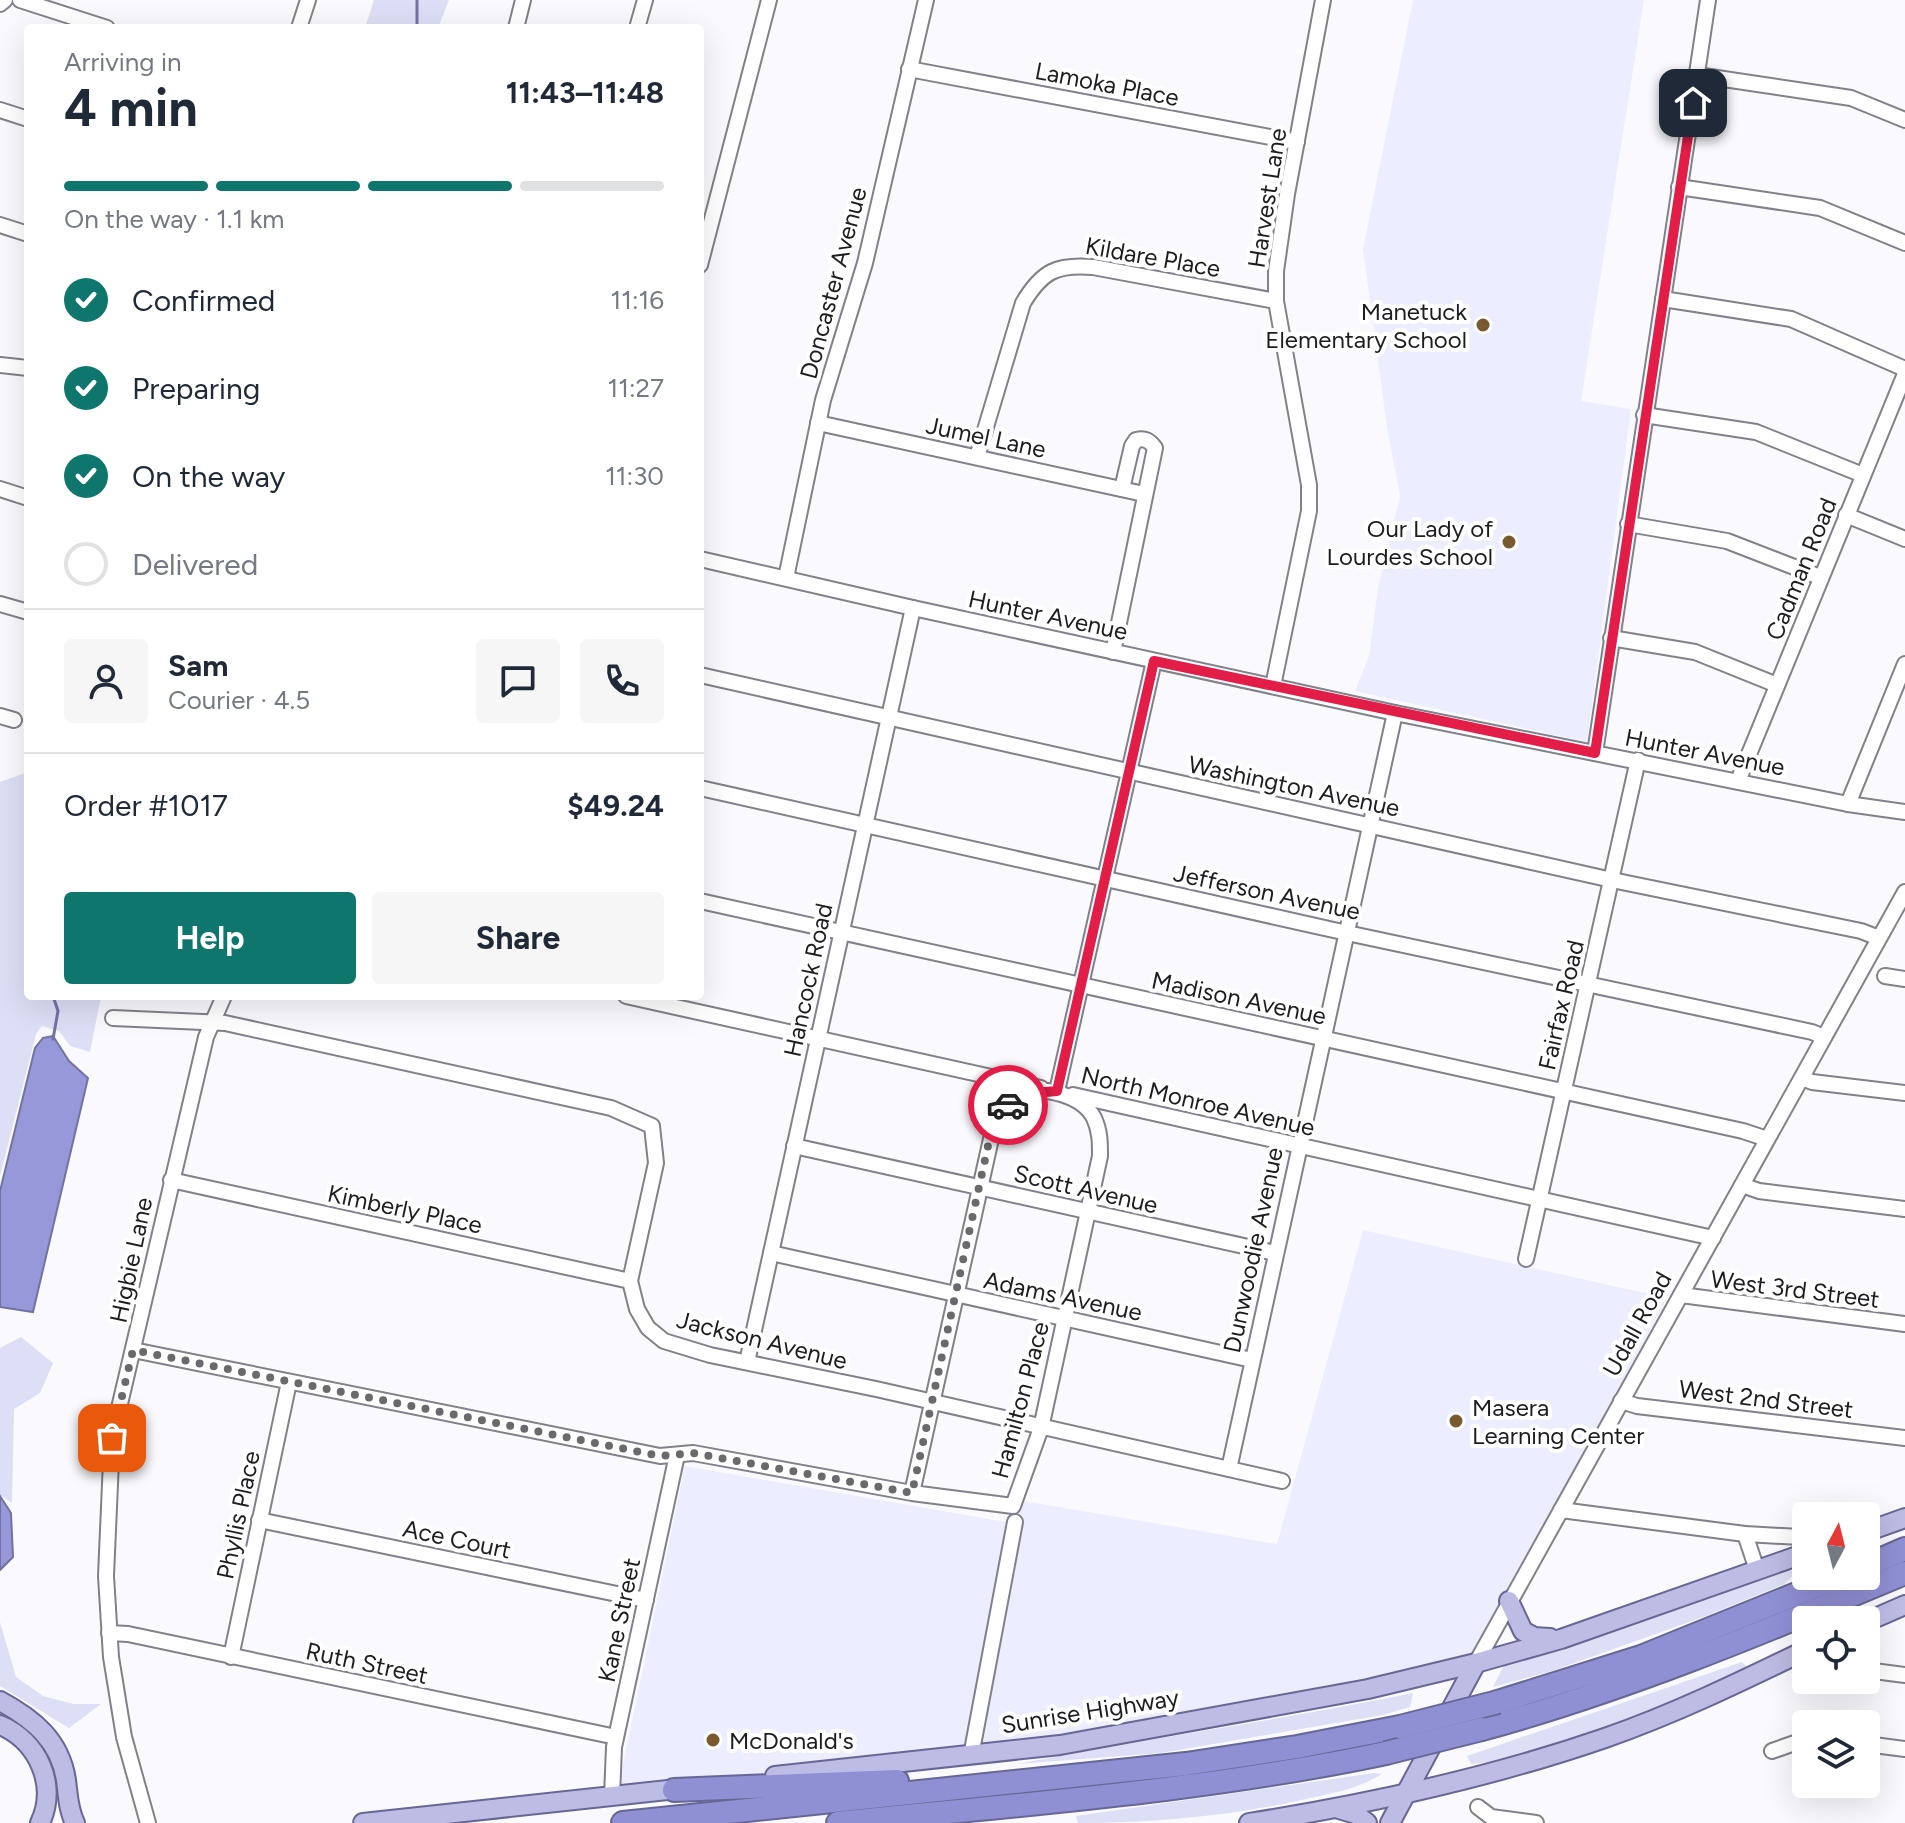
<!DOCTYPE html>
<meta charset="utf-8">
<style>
:root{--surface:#fff;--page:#f6f6f7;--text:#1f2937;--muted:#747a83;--line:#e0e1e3;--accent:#0f766e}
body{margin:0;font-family:Figtree,sans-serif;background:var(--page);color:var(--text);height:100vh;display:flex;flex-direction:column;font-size:30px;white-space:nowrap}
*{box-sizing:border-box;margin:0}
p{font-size:26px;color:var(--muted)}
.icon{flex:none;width:44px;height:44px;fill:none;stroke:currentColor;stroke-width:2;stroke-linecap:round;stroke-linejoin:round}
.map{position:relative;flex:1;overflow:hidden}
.drawer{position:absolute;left:24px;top:24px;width:680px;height:976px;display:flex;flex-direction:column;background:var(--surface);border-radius:8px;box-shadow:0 8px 32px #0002}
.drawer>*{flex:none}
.needle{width:52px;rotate:7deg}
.buttons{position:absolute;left:1792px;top:1502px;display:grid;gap:16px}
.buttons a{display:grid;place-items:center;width:88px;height:88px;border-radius:8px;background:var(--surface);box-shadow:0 8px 32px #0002;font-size:40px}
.pin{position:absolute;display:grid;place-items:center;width:68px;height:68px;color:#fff;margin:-34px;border-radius:16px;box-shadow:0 4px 12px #0006}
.courier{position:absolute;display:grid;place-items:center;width:80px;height:80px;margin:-40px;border:6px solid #e11d48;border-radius:50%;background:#fff;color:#222;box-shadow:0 2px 10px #0007}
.head em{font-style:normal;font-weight:700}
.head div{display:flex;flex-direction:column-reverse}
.head{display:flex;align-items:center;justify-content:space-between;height:136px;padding:0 40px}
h1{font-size:52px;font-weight:700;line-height:60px}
.bar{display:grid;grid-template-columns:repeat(4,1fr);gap:12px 8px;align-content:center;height:96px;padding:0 40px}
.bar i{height:10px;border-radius:6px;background:var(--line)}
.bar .active{background:var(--accent)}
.bar p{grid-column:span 4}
.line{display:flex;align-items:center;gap:20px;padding:0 40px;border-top:2px solid var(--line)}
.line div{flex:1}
.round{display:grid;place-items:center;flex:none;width:84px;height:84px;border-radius:8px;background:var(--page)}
ol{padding:0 40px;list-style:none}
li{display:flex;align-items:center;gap:24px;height:88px}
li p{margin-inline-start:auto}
li .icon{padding:8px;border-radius:50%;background:var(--accent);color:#fff;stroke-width:4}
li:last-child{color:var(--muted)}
li i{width:44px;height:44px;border:4px solid var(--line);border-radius:50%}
.action{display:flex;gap:16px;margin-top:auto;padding:16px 40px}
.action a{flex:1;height:92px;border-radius:8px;background:var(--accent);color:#fff;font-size:32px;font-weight:700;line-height:92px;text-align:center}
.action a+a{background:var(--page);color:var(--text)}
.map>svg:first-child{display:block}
</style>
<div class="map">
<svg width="1905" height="1823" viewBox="0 0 1905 1823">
<rect width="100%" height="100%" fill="#fafafe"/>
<g fill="#ecedff">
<polygon points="1413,0 1644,0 1581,401 1631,409 1587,742 1355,691 1369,656 1378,588 1400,496 1387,428 1363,249"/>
<polygon points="1363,1230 1667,1298 1504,1602 1463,1668 992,1752 618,1788 685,1466 1006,1522 1012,1499 1277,1544"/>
</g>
<g fill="#dddff6">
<polygon points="374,0 449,0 438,28 365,28"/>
<polygon points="28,772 28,996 101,996 90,1052 70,1046 59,1031 42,1026 36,1034 0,1176 0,782"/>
<polygon points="21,1337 53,1363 40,1393 14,1409 12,1503 0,1495 0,1348"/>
<polygon points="1789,1571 1798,1571 1784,1584 1706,1616 1552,1671 1493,1687 1506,1661"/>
<polygon points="0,1622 16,1677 43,1696 74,1704 101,1704 69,1728 0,1686"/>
<polygon points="1742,1662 1747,1667 1635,1722 1497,1761 1471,1764 1467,1756"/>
<path d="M1413,1693L1410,1707L1383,1715L1161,1753L1017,1764C1148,1738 1281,1720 1413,1693Z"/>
<path d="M1374,1773L1382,1774C1358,1789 1333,1793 1306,1799C1232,1816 1154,1823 1078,1823L1076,1816Z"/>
</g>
<g fill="#9798d9" stroke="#7273a2" stroke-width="2">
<polygon points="53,1036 69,1061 88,1078 33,1312 0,1307 0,1191 35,1048 43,1038"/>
<polygon points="0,1496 11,1513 13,1557 0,1570"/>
</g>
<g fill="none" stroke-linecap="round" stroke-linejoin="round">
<g stroke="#7273a2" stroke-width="3">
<polyline points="417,28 417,0"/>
<polyline points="28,921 28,924"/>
<polyline points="53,1039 58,1011 53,996"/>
</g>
<g stroke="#80818a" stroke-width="18">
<g id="minor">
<polyline points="20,0 107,28"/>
<polyline points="0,4 5,0"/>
<polyline points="299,28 308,0"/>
<polyline points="516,28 523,0"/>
<polyline points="637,28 645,0"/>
<polyline points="909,69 1297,142"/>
<polyline points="1697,75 1851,98 1905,120"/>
<polyline points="0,110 28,119"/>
<polyline points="1679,187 1820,208 1905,243"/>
<polyline points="0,225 28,234"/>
<polyline points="700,265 769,0"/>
<polyline points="1663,299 1791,319 1905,369"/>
<polyline points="0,365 28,368"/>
<polyline points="1644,415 1756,432 1863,475"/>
<polyline points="818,423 1144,494"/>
<path d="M977,457L1023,303C1042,271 1057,264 1093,267L1276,301"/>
<polyline points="0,489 28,498"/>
<polyline points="1846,515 1905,539"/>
<polyline points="1628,524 1727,541 1820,577"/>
<polyline points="700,559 913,608 1395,713 1848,804 1905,812"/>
<polyline points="786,578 823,400 865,263 926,0"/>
<polyline points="0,604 28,612"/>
<polyline points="1611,638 1695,652 1777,685"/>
<path d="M1113,652L1155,448C1149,440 1145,438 1136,440L1132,446L1122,489"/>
<polyline points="700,675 1612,880 1861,931 1879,938"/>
<polyline points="1273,686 1309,511 1309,485 1276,301 1276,271 1287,194 1323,0"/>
<polyline points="0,716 14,720"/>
<polyline points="1595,753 1708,0"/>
<polyline points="1738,781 1905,374"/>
<polyline points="700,788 1347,933 1812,1032 1824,1037"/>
<polyline points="1848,804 1905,664"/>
<polyline points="700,901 1743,1131 1767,1139"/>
<polyline points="1885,976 1905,979"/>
<polyline points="626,996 1041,1088"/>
<polyline points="113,1018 225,1023 611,1108 652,1126 656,1163 630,1281 637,1309 648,1328 664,1341 710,1355 876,1389 1282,1481"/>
<polyline points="1802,1078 1812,1082 1905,1093"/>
<polyline points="1057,1091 1154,661"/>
<polyline points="1073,1095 1713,1238"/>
<polyline points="794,1146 1275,1253"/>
<polyline points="171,1180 630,1281"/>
<polyline points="1742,1185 1759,1191 1905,1209"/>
<polyline points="771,1253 1252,1360"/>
<polyline points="1526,1259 1638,760"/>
<polyline points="1681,1295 1905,1324"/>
<path d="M133,1350L660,1456L693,1453L912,1493L1013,1506L1041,1428L1100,1156C1100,1142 1100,1131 1094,1118C1083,1096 1044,1085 1022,1094C1010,1099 1003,1112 995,1121L912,1493"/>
<polyline points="747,1362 913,608"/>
<polyline points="1621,1401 1637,1406 1905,1438"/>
<polyline points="1229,1469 1395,713"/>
<polyline points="1561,1510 1745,1534 1800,1537"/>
<polyline points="259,1520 646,1600"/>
<polyline points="1745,1534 1757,1570"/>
<polyline points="109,1633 128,1634 616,1737"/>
<polyline points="231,1657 289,1382"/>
<polyline points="1476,1663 1905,892"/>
<polyline points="1866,1670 1905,1675"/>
<polyline points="1866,1744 1905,1749"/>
<polyline points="1772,1751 1806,1739"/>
<polyline points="971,1756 1015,1522"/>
<polyline points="612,1796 614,1747 677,1455"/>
<polyline points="1478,1807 1491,1817 1536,1823"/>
<polyline points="148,1823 124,1737 111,1657 106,1576 112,1438 206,1037 224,996"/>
</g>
</g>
<g stroke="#676795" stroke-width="22">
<g id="major">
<polyline points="1866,1532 1905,1518"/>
<polyline points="1509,1601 1523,1631 1534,1637 1550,1638"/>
<polyline points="1866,1622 1905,1605"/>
<path d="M0,1701C33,1719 60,1740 66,1780C68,1795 68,1809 75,1823"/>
<path d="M0,1725C38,1741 58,1785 40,1823"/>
<polyline points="775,1776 1060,1745 1368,1689 1476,1663 1561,1639 1806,1553"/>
<polyline points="1339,1809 1356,1814 1367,1823"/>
<polyline points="363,1823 686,1788"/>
<path d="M1249,1823C1369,1804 1489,1778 1605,1738C1674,1714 1740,1682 1806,1650"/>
<polyline points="1390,1823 1476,1663"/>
</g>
</g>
<g stroke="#676795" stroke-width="26">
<g id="highway">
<polyline points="1866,1566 1905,1549"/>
<polyline points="1498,1702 1641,1657 1841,1576"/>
<path d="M1482,1729C1628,1689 1766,1631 1905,1573"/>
<polyline points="674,1790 897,1781"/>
<polyline points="623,1823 1186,1764 1297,1747 1400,1727"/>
<path d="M838,1823C1021,1804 1206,1791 1386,1753"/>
</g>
</g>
<use href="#minor" stroke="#fff" stroke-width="14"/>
<use href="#major" stroke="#bcbce5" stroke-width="18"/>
<use href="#highway" stroke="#8f8fd4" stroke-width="22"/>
<g stroke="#676795" stroke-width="26" stroke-linecap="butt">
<g id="highway-bridge">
<polyline points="1400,1727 1498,1702"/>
<polyline points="1386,1753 1482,1729"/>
</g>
</g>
<use href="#highway-bridge" stroke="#8f8fd4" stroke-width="22"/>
</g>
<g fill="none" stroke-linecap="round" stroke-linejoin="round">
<polyline stroke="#6a6a6e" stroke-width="8" stroke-dasharray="0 14.4" points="112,1438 133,1350 660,1456 693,1453 912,1493 988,1146 995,1121 1008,1105"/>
<polyline stroke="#e11d48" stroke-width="10" points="1008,1105 1023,1094 1057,1091 1154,661 1595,753 1693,103"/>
</g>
<g fill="#79592e" stroke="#fff" stroke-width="3">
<circle cx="1483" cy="325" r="8"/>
<circle cx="1509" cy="542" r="8"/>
<circle cx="1456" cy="1421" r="8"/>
<circle cx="713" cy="1740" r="8"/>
</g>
<g text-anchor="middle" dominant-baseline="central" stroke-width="8" stroke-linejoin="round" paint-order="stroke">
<g font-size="24" fill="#1c1d20" stroke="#fff">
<text transform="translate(1107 84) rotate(11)">Lamoka Place</text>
<text transform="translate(1267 198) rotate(-81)">Harvest Lane</text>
<text transform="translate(1153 257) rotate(10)">Kildare Place</text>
<text transform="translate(833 283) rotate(-75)">Doncaster Avenue</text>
<text transform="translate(986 437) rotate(12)">Jumel Lane</text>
<text transform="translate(1801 569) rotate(-68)">Cadman Road</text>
<text transform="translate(1048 615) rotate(12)">Hunter Avenue</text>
<text transform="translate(1705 752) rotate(11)">Hunter Avenue</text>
<text transform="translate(1294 786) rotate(12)">Washington Avenue</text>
<text transform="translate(1267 892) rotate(12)">Jefferson Avenue</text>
<text transform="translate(808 980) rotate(-78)">Hancock Road</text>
<text transform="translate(1239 998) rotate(12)">Madison Avenue</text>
<text transform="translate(1561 1005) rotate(-77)">Fairfax Road</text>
<text transform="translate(1198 1101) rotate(13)">North Monroe Avenue</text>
<text transform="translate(1086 1189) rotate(13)">Scott Avenue</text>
<text transform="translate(405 1209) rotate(12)">Kimberly Place</text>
<text transform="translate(1253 1250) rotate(-78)">Dunwoodie Avenue</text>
<text transform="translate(131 1260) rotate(-78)">Higbie Lane</text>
<text transform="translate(1795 1289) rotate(7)">West 3rd Street</text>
<text transform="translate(1063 1296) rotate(12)">Adams Avenue</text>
<text transform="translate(1637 1324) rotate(-61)">Udall Road</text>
<text transform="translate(762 1340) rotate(14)">Jackson Avenue</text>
<text transform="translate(1766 1399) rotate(7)">West 2nd Street</text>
<text transform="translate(1020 1400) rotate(-75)">Hamilton Place</text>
<text transform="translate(238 1515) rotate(-78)">Phyllis Place</text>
<text transform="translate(457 1539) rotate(12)">Ace Court</text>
<text transform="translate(619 1620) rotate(-78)">Kane Street</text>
<text transform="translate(367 1663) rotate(12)">Ruth Street</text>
<text transform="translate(1090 1711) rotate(-9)">Sunrise Highway</text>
</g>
<g font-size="24" fill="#1c1d20" stroke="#fff" text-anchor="end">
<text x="1467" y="311">Manetuck<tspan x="1467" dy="28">Elementary School</tspan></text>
<text x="1493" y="528">Our Lady of<tspan x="1493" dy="28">Lourdes School</tspan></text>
<text x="1472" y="1407" text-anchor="start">Masera<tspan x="1472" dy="28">Learning Center</tspan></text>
<text x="729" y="1740" text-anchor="start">McDonald's</text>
</g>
</g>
</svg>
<div class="buttons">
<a><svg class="needle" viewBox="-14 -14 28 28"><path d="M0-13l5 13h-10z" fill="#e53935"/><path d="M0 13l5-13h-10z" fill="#747a83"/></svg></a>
<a><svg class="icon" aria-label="locate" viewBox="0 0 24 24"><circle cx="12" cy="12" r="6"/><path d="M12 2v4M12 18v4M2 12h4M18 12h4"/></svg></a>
<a><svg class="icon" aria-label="layers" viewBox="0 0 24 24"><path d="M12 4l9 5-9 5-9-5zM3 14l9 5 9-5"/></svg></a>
</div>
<div class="pin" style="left:112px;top:1438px;background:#ea580c"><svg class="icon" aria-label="bag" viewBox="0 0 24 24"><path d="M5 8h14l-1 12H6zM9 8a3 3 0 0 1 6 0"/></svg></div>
<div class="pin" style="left:1693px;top:103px;background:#1f2937"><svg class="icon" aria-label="home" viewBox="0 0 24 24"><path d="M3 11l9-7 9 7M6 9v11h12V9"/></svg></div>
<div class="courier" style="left:1008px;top:1105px"><svg class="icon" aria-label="car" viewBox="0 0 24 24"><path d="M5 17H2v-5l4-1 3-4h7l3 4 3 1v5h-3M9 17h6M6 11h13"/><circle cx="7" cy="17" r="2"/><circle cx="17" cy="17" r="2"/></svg></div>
<section class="drawer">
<div class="head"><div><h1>4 min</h1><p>Arriving in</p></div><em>11:43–11:48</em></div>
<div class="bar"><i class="active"></i><i class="active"></i><i class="active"></i><i></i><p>On the way · 1.1 km</p></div>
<ol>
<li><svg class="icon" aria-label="check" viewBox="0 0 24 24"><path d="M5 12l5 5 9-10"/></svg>Confirmed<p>11:16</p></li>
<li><svg class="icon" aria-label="check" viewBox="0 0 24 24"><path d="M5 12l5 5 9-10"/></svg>Preparing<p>11:27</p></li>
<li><svg class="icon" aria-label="check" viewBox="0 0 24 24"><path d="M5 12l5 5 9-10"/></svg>On the way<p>11:30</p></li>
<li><i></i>Delivered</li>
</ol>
<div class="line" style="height:144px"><a class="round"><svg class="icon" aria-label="person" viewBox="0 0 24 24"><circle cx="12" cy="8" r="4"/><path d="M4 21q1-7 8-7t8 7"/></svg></a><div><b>Sam</b><p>Courier · 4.5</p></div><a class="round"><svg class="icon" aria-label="chat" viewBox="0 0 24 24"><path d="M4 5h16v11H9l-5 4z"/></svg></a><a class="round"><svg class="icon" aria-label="phone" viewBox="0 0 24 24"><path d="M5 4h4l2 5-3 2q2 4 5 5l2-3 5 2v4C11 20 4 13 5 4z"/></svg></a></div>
<div class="line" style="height:104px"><div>Order #1017</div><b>$49.24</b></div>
<div class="action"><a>Help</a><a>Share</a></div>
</section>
</div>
